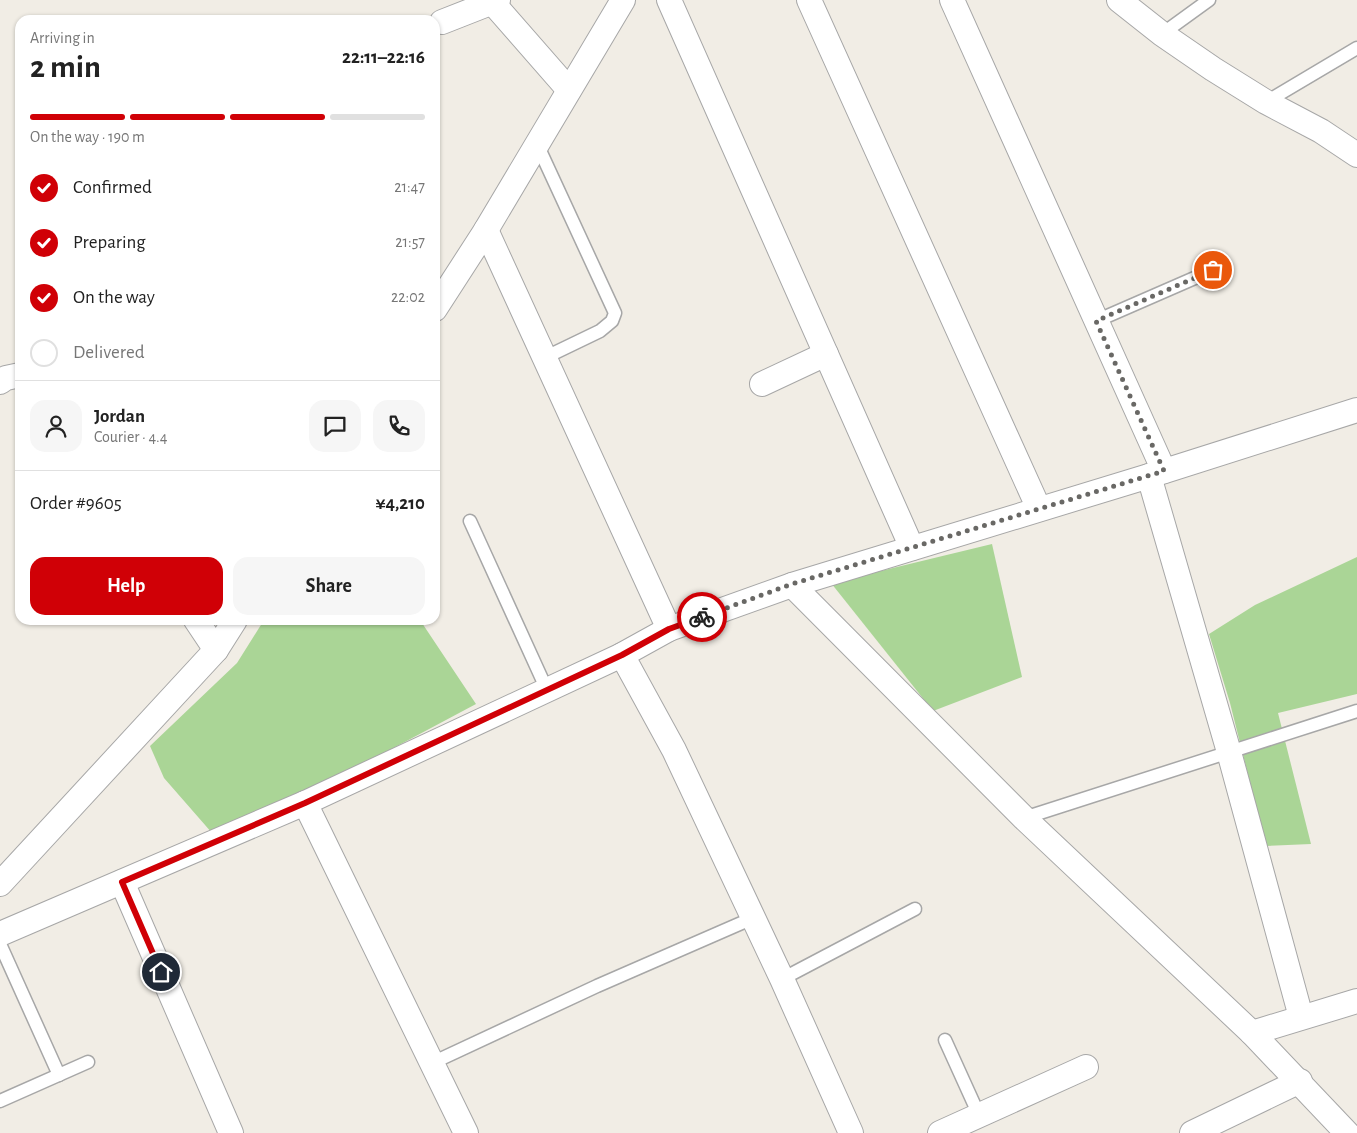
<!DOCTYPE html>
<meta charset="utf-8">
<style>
:root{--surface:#fff;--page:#f6f6f6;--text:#222;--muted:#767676;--line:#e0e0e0;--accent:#d00006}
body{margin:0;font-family:"Alegreya Sans",sans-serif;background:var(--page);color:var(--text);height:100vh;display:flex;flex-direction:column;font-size:19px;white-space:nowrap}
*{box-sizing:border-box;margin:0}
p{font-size:16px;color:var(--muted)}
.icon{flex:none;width:28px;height:28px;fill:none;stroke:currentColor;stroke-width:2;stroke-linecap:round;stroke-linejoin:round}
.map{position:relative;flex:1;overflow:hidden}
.sheet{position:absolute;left:15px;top:15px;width:425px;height:610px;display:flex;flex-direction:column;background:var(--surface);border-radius:15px;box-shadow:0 1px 4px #0004}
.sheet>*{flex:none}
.pin{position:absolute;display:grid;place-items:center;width:42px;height:42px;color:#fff;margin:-21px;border:2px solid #fff;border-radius:50%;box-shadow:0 1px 5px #0007}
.courier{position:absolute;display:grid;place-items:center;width:50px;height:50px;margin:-25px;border:4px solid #d00006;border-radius:50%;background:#fff;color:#222;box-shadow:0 1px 6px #0007}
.headline em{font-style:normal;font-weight:600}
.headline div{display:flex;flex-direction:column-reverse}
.headline{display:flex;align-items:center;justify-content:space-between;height:85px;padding:0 15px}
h1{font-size:32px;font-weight:600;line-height:38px}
.bar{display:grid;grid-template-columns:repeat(4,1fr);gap:8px 5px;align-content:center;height:60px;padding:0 15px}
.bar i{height:6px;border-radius:4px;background:var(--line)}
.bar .selected{background:var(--accent)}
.bar p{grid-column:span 4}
.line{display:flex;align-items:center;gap:12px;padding:0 15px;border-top:1px solid var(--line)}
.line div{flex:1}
.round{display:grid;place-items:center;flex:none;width:52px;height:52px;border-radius:15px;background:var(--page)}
ol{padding:0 15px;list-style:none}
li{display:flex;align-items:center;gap:15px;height:55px}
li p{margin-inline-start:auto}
li .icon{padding:5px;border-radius:50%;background:var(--accent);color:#fff;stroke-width:4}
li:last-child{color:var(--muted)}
li i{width:28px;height:28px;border:2px solid var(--line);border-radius:50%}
.primary-button{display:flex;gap:10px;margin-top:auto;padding:10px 15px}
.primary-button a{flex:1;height:58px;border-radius:15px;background:var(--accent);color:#fff;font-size:20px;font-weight:600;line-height:58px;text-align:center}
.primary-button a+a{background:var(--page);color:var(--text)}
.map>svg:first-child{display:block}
</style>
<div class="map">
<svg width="1357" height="1133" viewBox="0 0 1357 1133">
<rect width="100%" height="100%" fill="#f1ede5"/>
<g fill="#aad596">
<polygon points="992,544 1022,677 933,711 831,583"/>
<polygon points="1357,557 1357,694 1278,713 1311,844 1266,846 1230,703 1209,634 1255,605"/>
<polygon points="264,620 420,620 476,704 219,841 164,778 150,746 237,663"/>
</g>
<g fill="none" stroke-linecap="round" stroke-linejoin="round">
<g stroke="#a7a7a7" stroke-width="15">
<g id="lane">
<polyline points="1162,34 1209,0"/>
<polyline points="1266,102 1357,48"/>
<polyline points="537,144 615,313 612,321 600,331 544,358"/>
<polyline points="1096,321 1213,270"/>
<polyline points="470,521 547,690"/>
<polyline points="1024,818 1357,711"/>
<polyline points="0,944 59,1075"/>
<polyline points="782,979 915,909"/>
<polyline points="945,1040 979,1115"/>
<polyline points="432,1063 597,986 753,918"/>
<polyline points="0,1101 88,1062"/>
</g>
</g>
<g stroke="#a7a7a7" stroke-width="26">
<g id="street">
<polyline points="669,0 912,548"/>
<polyline points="809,0 1039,509"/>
<polyline points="952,0 1164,471"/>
<polyline points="1119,0 1162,34 1213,69 1266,102 1321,131 1357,155"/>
<polyline points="492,2 569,90"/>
<polyline points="442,22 498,0"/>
<polyline points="486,230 669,629"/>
<polyline points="435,309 486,230 623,0"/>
<polyline points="0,382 6,378 20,375"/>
<polyline points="762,384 826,354"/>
<polyline points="1149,476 1229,752 1301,1017"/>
<polyline points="792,585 1024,818 1252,1033 1347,1133"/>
<polyline points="196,620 216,650"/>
<polyline points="622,655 674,750 782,979 851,1133"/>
<polyline points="305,803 466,1133"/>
<polyline points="122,882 231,1133"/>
<polyline points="0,884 216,650 235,620"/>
<polyline points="0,934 305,803 622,655 669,629 792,585 1149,476 1357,410"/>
<polyline points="1252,1033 1357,1001"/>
<polyline points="940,1133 1086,1067"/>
<polyline points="1192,1133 1300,1081"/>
</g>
</g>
<use href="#lane" stroke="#fff" stroke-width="12"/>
<use href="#street" stroke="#fff" stroke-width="24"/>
</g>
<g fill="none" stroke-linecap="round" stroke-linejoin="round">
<polyline stroke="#696865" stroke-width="5" stroke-dasharray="0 9" points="702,617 792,584 1164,471 1096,321 1213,270"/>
<polyline stroke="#d00006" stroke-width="6" points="161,972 122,882 305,803 622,655 669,629 702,617"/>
</g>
</svg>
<div class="pin" style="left:1213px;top:270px;background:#ea580c"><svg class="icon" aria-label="bag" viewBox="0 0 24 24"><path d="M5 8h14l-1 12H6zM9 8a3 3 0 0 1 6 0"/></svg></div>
<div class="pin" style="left:161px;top:972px;background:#1f2937"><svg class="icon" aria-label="home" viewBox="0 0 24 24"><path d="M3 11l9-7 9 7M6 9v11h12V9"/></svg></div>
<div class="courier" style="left:702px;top:617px"><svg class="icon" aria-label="bike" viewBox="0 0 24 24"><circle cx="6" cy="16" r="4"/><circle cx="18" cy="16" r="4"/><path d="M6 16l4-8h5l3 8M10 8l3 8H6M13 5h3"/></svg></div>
<section class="sheet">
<div class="headline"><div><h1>2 min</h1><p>Arriving in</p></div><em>22:11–22:16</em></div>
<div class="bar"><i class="selected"></i><i class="selected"></i><i class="selected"></i><i></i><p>On the way · 190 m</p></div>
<ol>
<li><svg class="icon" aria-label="check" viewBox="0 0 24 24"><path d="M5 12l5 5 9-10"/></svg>Confirmed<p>21:47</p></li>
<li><svg class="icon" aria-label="check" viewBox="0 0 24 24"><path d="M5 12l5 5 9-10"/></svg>Preparing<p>21:57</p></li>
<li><svg class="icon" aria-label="check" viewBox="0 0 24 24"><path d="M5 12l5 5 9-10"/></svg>On the way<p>22:02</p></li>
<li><i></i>Delivered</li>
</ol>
<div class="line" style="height:90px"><a class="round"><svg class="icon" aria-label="person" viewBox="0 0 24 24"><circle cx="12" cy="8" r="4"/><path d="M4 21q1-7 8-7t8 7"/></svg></a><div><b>Jordan</b><p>Courier · 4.4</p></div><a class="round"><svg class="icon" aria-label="chat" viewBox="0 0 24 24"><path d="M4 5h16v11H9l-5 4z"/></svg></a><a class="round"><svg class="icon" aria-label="phone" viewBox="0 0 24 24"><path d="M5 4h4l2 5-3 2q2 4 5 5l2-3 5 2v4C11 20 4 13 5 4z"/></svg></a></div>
<div class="line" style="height:65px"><div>Order #9605</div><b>¥4,210</b></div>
<div class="primary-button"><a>Help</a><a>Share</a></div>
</section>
</div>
